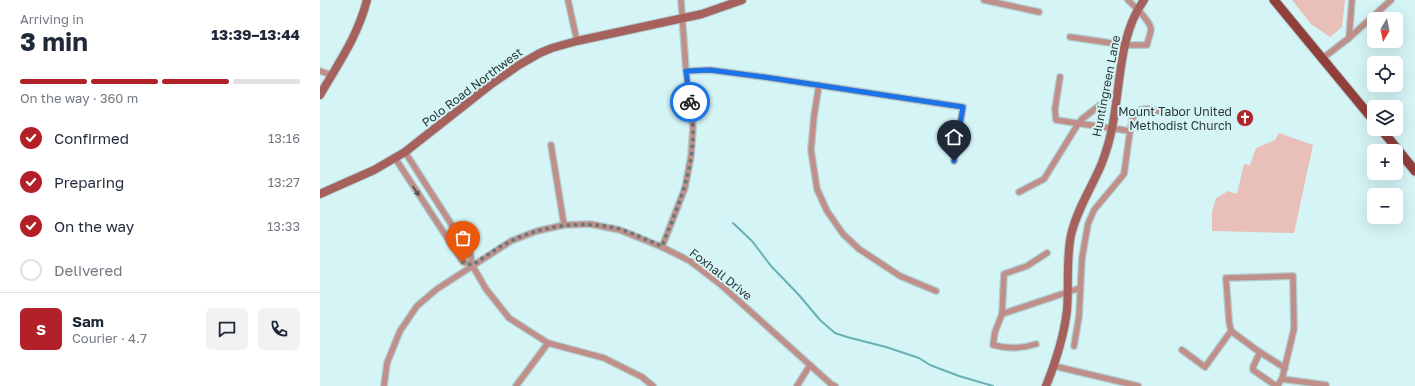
<!DOCTYPE html>
<meta charset="utf-8">
<style>
:root{--surface:#fff;--page:#f2f2f3;--text:#1f2937;--muted:#747a83;--line:#e0e1e3;--accent:#b22127}
body{margin:0;font-family:"Golos Text",sans-serif;background:var(--page);color:var(--text);height:100vh;display:flex;flex-direction:column;font-size:15px;white-space:nowrap}
*{box-sizing:border-box;margin:0}
p{font-size:13px;color:var(--muted)}
.icon{flex:none;width:22px;height:22px;fill:none;stroke:currentColor;stroke-width:2;stroke-linecap:round;stroke-linejoin:round}
.map{position:relative;flex:1;overflow:hidden}
.panel{display:flex;flex-direction:column;background:var(--surface);width:320px}
.panel>*{flex:none}
.needle{width:26px;rotate:189deg}
.fabs{position:absolute;left:1047px;top:12px;display:grid;gap:8px}
.fabs a{display:grid;place-items:center;width:36px;height:36px;border-radius:6px;background:var(--surface);box-shadow:0 4px 16px #0002;font-size:20px}
.pin{position:absolute;display:grid;place-items:center;width:34px;height:34px;color:#fff;margin:-41px -17px;border-radius:50% 50% 50% 0;rotate:-45deg;box-shadow:0 0 4px #0007}
.pin .icon{rotate:45deg}
.courier{position:absolute;display:grid;place-items:center;width:40px;height:40px;margin:-20px;border:3px solid #1a73e8;border-radius:50%;background:#fff;color:#222;box-shadow:0 1px 5px #0007}
.overview em{font-style:normal;font-weight:700}
.overview div{display:flex;flex-direction:column-reverse}
.overview{display:flex;align-items:center;justify-content:space-between;height:68px;padding:0 20px}
h1{font-size:26px;font-weight:700;line-height:30px}
.bar{display:grid;grid-template-columns:repeat(4,1fr);gap:6px 4px;align-content:center;height:48px;padding:0 20px}
.bar i{height:5px;border-radius:3px;background:var(--line)}
.bar .selected{background:var(--accent)}
.bar p{grid-column:span 4}
.line{display:flex;align-items:center;gap:10px;padding:0 20px;border-top:1px solid var(--line)}
.line div{flex:1}
.round{display:grid;place-items:center;flex:none;width:42px;height:42px;border-radius:6px;background:var(--page)}
ol{padding:0 20px;list-style:none}
li{display:flex;align-items:center;gap:12px;height:44px}
li p{margin-inline-start:auto}
li .icon{padding:4px;border-radius:50%;background:var(--accent);color:#fff;stroke-width:4}
li:last-child{color:var(--muted)}
li i{width:22px;height:22px;border:2px solid var(--line);border-radius:50%}
main{display:flex;flex:1;min-height:0}
.map>svg:first-child{display:block}
</style>
<main>
<section class="panel">
<div class="overview"><div><h1>3 min</h1><p>Arriving in</p></div><em>13:39–13:44</em></div>
<div class="bar"><i class="selected"></i><i class="selected"></i><i class="selected"></i><i></i><p>On the way · 360 m</p></div>
<ol>
<li><svg class="icon" aria-label="check" viewBox="0 0 24 24"><path d="M5 12l5 5 9-10"/></svg>Confirmed<p>13:16</p></li>
<li><svg class="icon" aria-label="check" viewBox="0 0 24 24"><path d="M5 12l5 5 9-10"/></svg>Preparing<p>13:27</p></li>
<li><svg class="icon" aria-label="check" viewBox="0 0 24 24"><path d="M5 12l5 5 9-10"/></svg>On the way<p>13:33</p></li>
<li><i></i>Delivered</li>
</ol>
<div class="line" style="height:72px"><b class="round" style="background:var(--accent);color:#fff">S</b><div><b>Sam</b><p>Courier · 4.7</p></div><a class="round"><svg class="icon" aria-label="chat" viewBox="0 0 24 24"><path d="M4 5h16v11H9l-5 4z"/></svg></a><a class="round"><svg class="icon" aria-label="phone" viewBox="0 0 24 24"><path d="M5 4h4l2 5-3 2q2 4 5 5l2-3 5 2v4C11 20 4 13 5 4z"/></svg></a></div>
</section>
<div class="map">
<svg width="1095" height="386" viewBox="0 0 1095 386">
<rect width="100%" height="100%" fill="#d4f4f6"/>
<g fill="#e9bfba">
<polygon points="972,0 1025,0 1022,27 1010,37 991,24"/>
<polygon points="959,133 993,145 974,233 892,231 892,212 896,198 908,191 917,194 924,164 930,165 936,148 955,140"/>
</g>
<g fill="none" stroke-linecap="round" stroke-linejoin="round">
<polyline stroke="#68b0b4" stroke-width="2" points="413,223 432,241 451,266 479,295 500,320 515,333 527,337 566,347 599,358 610,365 639,376 673,386"/>
<g stroke="#b2ced0" stroke-width="8">
<g id="street">
<polyline points="248,0 257,41"/>
<polyline points="664,0 719,12"/>
<path d="M750,37L805,45H827C828,40 830,35 831,30C831,21 814,6 808,0"/>
<polyline points="1029,38 1032,0"/>
<polyline points="1003,58 1029,38 1071,0"/>
<polyline points="0,71 12,75"/>
<polyline points="366,71 390,70 444,77 643,107 634,161"/>
<polyline points="740,77 735,109 736,120 810,131"/>
<polyline points="499,85 494,116 491,150 497,189 507,211 523,234 539,249 580,276 616,291"/>
<polyline points="231,145 244,225"/>
<polyline points="85,152 151,255 152,265 166,289 189,318 228,343 284,358 322,377 333,386"/>
<polyline points="75,158 143,262 152,265"/>
<polyline points="699,192 724,179 758,124 762,119 784,102"/>
<polyline points="342,247 365,188 371,156 373,128 366,71 361,0"/>
<polyline points="682,314 684,274 707,266 727,253"/>
<polyline points="911,331 938,351 965,368"/>
<path d="M716,344C701,349 688,349 673,345L675,332L682,314L760,288"/>
<polyline points="754,346 759,316 762,258 768,224 774,210 804,174 810,131 813,117 816,113 820,110 827,109 839,111"/>
<polyline points="862,350 885,367 911,331 909,321 906,278 973,276 974,329 962,379 957,386"/>
<polyline points="940,352 933,367 933,370 956,386"/>
<polyline points="734,366 818,386"/>
<polyline points="962,379 1006,385 1006,386"/>
<polyline points="64,386 67,363 80,331 97,306 117,289 191,241 217,231 244,225 270,224 300,230 342,247 370,261 400,284 511,384 515,386"/>
<polyline points="196,386 228,343"/>
<polyline points="477,386 490,365"/>
</g>
</g>
<g stroke="#b2ced0" stroke-width="10">
<g id="secondary">
<path d="M0,95C19,62 37,38 47,0"/>
<polyline points="0,194 54,170 85,152 170,85 199,65 220,53 232,48 257,41 382,14 422,0"/>
<path d="M726,386C736,361 744,337 747,310C749,285 746,260 751,235C757,209 772,187 782,163C786,152 790,139 792,128C801,86 798,36 824,0"/>
</g>
</g>
<g stroke="#b2ced0" stroke-width="11">
<g id="primary">
<polyline points="954,0 1054,121"/>
<polyline points="1061,129 1095,171"/>
</g>
</g>
<use href="#street" stroke="#c08f8a" stroke-width="5.5"/>
<use href="#secondary" stroke="#a6615c" stroke-width="8"/>
<use href="#primary" stroke="#913f3b" stroke-width="9"/>
</g>
<defs><path id="oneway-solid" d="M-6-.8H1V-3.2L6.5 0L1 3.2V.8H-6Z"/></defs>
<use fill="#585151" href="#oneway-solid" transform="translate(96 191) rotate(57)"/>
<g fill="none" stroke-linecap="round" stroke-linejoin="round">
<path stroke="#66797a" stroke-width="4" stroke-dasharray="0 7.2" d="M143,262L152,265C165,257 178,247 191,241C224,225 263,220 299,229C314,233 328,241 342,246C357,209 374,171 373,129C373,120 371,111 370,102"/>
<polyline stroke="#1a73e8" stroke-width="5" points="370,102 366,71 390,70 444,77 643,107 634,161"/>
</g>
<defs>
<g id="church-disc" transform="scale(0.9)"><circle r="9.5" fill="#b22127" stroke="#d4f4f6"/><path d="M-1.2-6h2.4v3.5h3.3v2.4h-3.3V6h-2.4V-.1h-3.3v-2.4h3.3Z" fill="#fff"/></g>
</defs>
<g fill-rule="evenodd">
<use href="#church-disc" x="925" y="118"/>
</g>
<g text-anchor="middle" dominant-baseline="central" stroke-width="4" stroke-linejoin="round" paint-order="stroke">
<g font-size="12" fill="#2b3738" stroke="#d4f4f6">
<text transform="translate(786 86) rotate(-79)">Huntingreen Lane</text>
<text transform="translate(152 87) rotate(-37)">Polo Road Northwest</text>
<text transform="translate(401 274) rotate(38)">Foxhall Drive</text>
</g>
<g font-size="12" fill="#2b3738" stroke="#d4f4f6" text-anchor="end">
<text x="912" y="111">Mount Tabor United<tspan x="912" dy="14">Methodist Church</tspan></text>
</g>
</g>
</svg>
<div class="fabs">
<a><svg class="needle" viewBox="-14 -14 28 28"><path d="M0-13l5 13h-10z" fill="#e53935"/><path d="M0 13l5-13h-10z" fill="#747a83"/></svg></a>
<a><svg class="icon" aria-label="locate" viewBox="0 0 24 24"><circle cx="12" cy="12" r="6"/><path d="M12 2v4M12 18v4M2 12h4M18 12h4"/></svg></a>
<a><svg class="icon" aria-label="layers" viewBox="0 0 24 24"><path d="M12 4l9 5-9 5-9-5zM3 14l9 5 9-5"/></svg></a>
<a>+</a>
<a>−</a>
</div>
<div class="pin" style="left:143px;top:262px;background:#ea580c"><svg class="icon" aria-label="bag" viewBox="0 0 24 24"><path d="M5 8h14l-1 12H6zM9 8a3 3 0 0 1 6 0"/></svg></div>
<div class="pin" style="left:634px;top:161px;background:#1f2937"><svg class="icon" aria-label="home" viewBox="0 0 24 24"><path d="M3 11l9-7 9 7M6 9v11h12V9"/></svg></div>
<div class="courier" style="left:370px;top:102px"><svg class="icon" aria-label="bike" viewBox="0 0 24 24"><circle cx="6" cy="16" r="4"/><circle cx="18" cy="16" r="4"/><path d="M6 16l4-8h5l3 8M10 8l3 8H6M13 5h3"/></svg></div>
</div>
</main>
